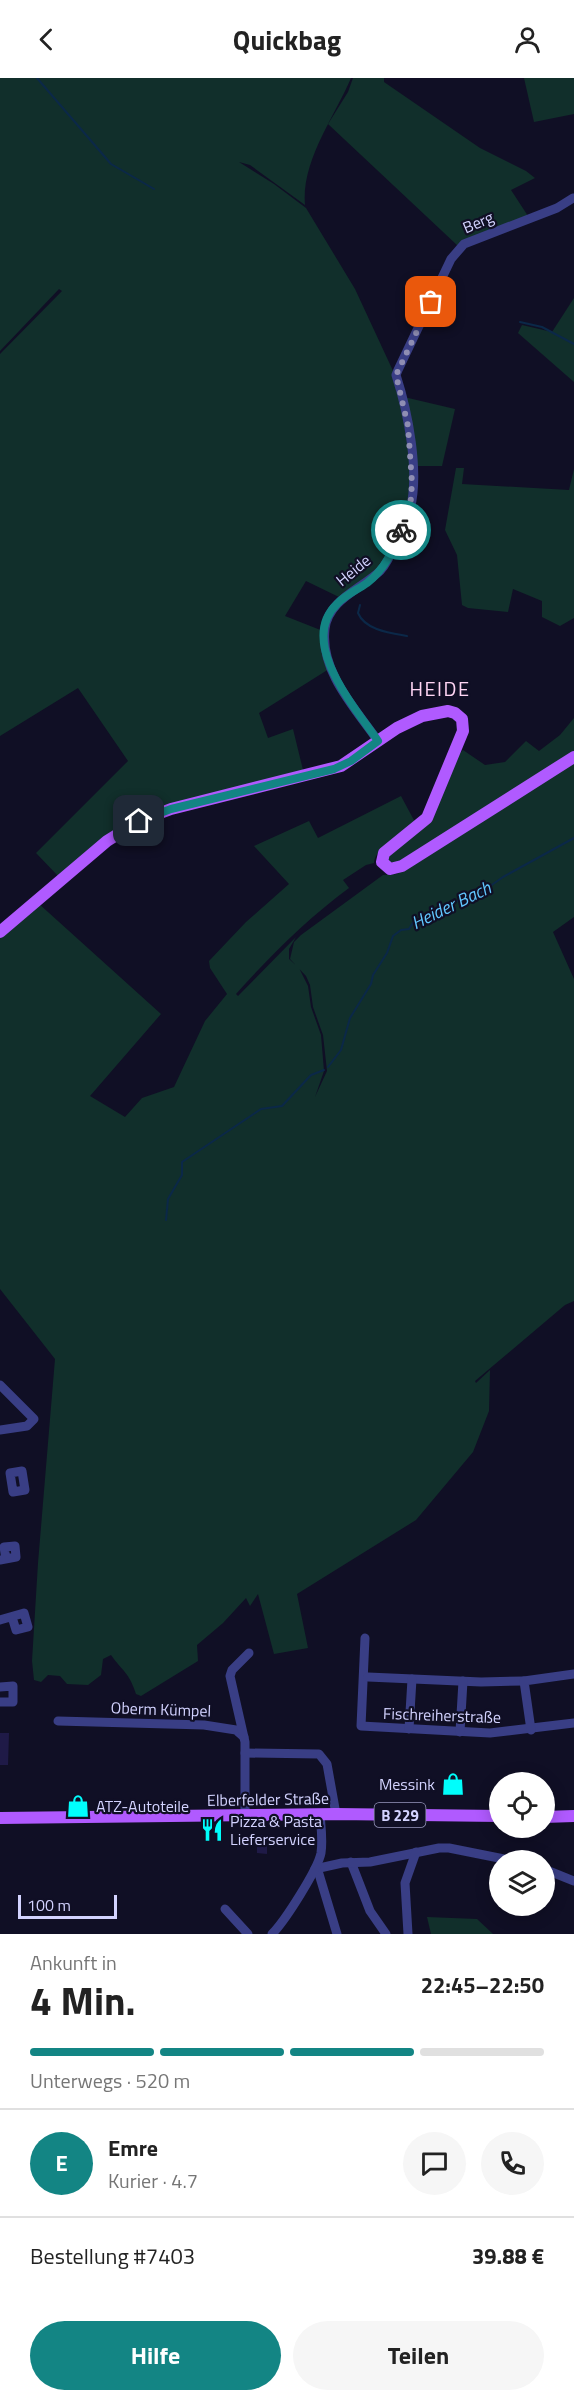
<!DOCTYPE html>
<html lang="de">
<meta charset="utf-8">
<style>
:root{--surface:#fff;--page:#f6f6f6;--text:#222;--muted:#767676;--line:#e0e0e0;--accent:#138584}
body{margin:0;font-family:"Titillium Web",sans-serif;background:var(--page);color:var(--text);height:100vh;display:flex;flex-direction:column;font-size:22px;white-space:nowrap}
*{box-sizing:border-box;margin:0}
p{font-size:20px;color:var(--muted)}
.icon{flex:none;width:33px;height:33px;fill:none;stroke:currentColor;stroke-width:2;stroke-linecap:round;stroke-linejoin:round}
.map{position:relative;height:1856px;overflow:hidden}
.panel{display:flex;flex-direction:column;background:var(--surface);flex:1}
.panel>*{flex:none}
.tools{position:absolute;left:489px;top:1694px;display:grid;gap:12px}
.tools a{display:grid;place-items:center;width:66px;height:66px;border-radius:50%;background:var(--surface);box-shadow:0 3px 15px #0003;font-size:30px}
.scale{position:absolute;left:18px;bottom:15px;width:99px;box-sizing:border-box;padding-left:6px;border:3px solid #d3d3ff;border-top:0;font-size:16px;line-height:21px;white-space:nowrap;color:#d3d3ff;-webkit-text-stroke:4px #100f25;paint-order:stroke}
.pin{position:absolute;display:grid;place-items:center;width:51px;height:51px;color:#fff;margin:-26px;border-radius:12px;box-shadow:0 3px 9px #0006}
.courier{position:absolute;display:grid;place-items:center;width:60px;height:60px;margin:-30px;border:4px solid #138584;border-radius:50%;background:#fff;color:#222;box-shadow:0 2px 8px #0007}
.summary em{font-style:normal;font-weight:700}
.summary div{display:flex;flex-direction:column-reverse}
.summary{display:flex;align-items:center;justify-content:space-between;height:102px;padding:0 30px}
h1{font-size:39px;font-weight:700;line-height:45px}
.bar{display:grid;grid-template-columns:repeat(4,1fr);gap:9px 6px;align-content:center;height:72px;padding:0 30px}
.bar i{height:8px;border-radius:4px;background:var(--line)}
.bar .current{background:var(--accent)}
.bar p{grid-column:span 4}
.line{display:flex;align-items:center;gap:15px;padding:0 30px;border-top:2px solid var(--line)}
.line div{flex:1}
.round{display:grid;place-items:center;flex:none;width:63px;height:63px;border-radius:32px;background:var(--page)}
.button{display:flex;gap:12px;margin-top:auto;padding:12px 30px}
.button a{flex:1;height:69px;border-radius:36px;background:var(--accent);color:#fff;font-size:24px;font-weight:700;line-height:69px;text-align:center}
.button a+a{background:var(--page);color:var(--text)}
header{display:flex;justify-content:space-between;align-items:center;height:78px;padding:0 30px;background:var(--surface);font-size:27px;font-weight:700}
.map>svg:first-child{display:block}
</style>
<header><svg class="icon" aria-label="back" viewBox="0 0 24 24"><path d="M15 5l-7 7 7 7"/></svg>Quickbag<svg class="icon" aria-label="person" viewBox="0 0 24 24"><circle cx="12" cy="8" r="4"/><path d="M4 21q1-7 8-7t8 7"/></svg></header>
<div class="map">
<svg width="574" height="1856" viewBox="0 0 574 1856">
<rect width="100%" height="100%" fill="#100f25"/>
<g fill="#112f2b">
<path d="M0,0H351C335,38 301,83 305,127L250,87L239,84L274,106L306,130L355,211L394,295L402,320L410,388V424L387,482L341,520L306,503L285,538L323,553L329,591L259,635L268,660L293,651L304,696L162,731L59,799L36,775L128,683L78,610L0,658V276L62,213L59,211L0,273Z"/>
<polygon points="353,0 384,0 384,4 480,70 526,93 535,100 511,112 528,138 458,168 328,46 348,14"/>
<polygon points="524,0 574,0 574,36 534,44"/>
<polygon points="574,220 574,304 518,255 522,247 552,254"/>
<polygon points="404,319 455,331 442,388 415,388"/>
<polygon points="456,390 464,390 462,406 569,412 574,391 574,540 560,548 542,539 542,523 513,511 508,534 468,530 462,527 457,477 445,452"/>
<polygon points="574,640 574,678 401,785 388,784 388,777 418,753 457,678 463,672 485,687 505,684 526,663 539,673 560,657"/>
<path d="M574,679V839L553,854L574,901V1223L565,1227L475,1303L476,1305L490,1292L489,1333L473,1374L416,1442L297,1516L308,1570L274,1576L258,1516L250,1528L246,1520L223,1545L197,1567L198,1583L141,1618L136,1616C129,1594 123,1594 111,1577L103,1581L101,1597L88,1607L67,1606L60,1598L48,1597L41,1604L34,1602L32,1583L38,1485L55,1281L0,1211V858L38,825L161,936L90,1018L125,1039L142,1020L174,1009L205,943L227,916L210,890L209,883L246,844L289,806L254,768L309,743L318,760L401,718L416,746C404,755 375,769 374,785L366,787L343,802L349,810C307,841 271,877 236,916L238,918L296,859L289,871V881L299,890L308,908L311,929L321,957L324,993L315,1019L327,993L323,957L313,929L310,907L306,898L290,881L294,864L301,857L383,797L397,796Z"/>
<polygon points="427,1839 477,1841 493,1856 431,1856"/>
</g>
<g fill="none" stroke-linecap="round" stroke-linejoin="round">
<g stroke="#0b2848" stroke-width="2">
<polyline points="37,0 111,86 154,111"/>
<polyline points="520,244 542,249 574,266"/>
<path d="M360,527L358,535C365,552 390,555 407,558"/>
<polyline points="328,989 341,972 350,940 371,906 373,897 387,875 393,858 401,852 409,851 414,843 429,840 469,816 479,816 503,799 574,760"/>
<polyline points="166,1142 168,1121 182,1097 182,1084 261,1031 282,1028 311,997 324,992"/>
</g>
</g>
<g fill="#1f1a47">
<polygon points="0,1655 9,1655 8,1687 0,1687"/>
<polygon points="261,1757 267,1757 267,1776 257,1775 257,1759 261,1759"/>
</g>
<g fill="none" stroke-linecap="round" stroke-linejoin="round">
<g stroke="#393e85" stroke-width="9">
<path d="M378,663C355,630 320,594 325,551C328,522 361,511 380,493C388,485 393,472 397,462C401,452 407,442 410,432C420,394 408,334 396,297L398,292L451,181L464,166L557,130L573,120"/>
<polyline points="0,1307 34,1341 27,1348 0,1352"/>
<polygon points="22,1393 25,1412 13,1414 10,1395"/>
<polyline points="0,1482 16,1479 15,1468 4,1469 6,1481"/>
<polyline points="0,1542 24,1535 28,1549 16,1552 12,1539"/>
<polyline points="365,1560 361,1648 490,1655 574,1645"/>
<polyline points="368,1599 481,1604 524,1603"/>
<polyline points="0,1609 13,1608 13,1624 0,1624"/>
<polyline points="58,1643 204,1647 236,1652 244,1659"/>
<polyline points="409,1651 412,1601"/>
<polyline points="531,1652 524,1603 574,1596"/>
<polyline points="460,1654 463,1603"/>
<polyline points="245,1675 319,1676 327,1686 336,1736"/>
<polyline points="245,1738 245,1664 230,1598 232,1592 249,1575"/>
<polyline points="351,1784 370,1833 386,1856"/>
<polyline points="315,1791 342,1785 370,1784 439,1770 449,1770 509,1782"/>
<polyline points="315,1791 319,1796 337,1856"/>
<polyline points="544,1791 574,1803"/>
<polyline points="225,1831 248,1856"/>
<path d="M272,1856C285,1843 318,1791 321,1775C323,1762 321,1749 320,1736"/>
<polyline points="408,1856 405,1805 416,1774"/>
</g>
<g stroke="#b05aff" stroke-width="12">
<polyline points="0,854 107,763 139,743 171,731 341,688 397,650 422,638 448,633 455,635 462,641 463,653 427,740 384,775 382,784 390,791 402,788 574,679"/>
<polyline points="544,1739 574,1738"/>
<polyline points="0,1740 336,1736 500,1738"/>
</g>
</g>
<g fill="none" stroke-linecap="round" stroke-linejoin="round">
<polyline stroke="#8f8eb3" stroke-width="6" stroke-dasharray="0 10.8" points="401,452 410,433 412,405 408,348 396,297 431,224"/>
<path stroke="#138584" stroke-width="8" d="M139,743L171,731L334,691L351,683L378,663C356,631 297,564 337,526C345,517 357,512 367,505C385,491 393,473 401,452"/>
</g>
<defs>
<g id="shop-bare" transform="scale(1.8)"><path d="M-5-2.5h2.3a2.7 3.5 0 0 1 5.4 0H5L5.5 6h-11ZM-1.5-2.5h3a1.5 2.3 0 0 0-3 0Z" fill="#00fefc" stroke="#100f25" stroke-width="2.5" paint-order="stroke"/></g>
<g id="restaurant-bare" transform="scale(1.8)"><path d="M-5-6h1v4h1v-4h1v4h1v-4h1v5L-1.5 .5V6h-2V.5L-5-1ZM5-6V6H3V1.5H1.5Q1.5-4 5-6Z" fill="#00fefc" stroke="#100f25" stroke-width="2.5" paint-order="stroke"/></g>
</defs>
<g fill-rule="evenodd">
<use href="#shop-bare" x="453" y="1706"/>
<use href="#shop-bare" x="78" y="1728"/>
<use href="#restaurant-bare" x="212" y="1752"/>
</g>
<g text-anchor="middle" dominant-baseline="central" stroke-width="4.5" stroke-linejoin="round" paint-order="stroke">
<rect fill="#100f25" stroke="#9898be" stroke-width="1.5" x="374.5" y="1725" width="51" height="24" rx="4.5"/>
<g font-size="15" font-weight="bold" fill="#d3d3ff">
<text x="400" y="1737">B 229</text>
</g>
<g font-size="16" fill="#d3d3ff" stroke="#100f25">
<text transform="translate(478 144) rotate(-23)">Berg</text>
<text transform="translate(353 492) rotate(-39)">Heide</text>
<text transform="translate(161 1631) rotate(2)">Oberm Kümpel</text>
<text transform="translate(442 1637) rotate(2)">Fischreiherstraße</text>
<text transform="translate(268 1721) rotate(-1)">Elberfelder Straße</text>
</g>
<g font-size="16" fill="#d3d3ff" stroke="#100f25" text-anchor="start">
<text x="435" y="1706" text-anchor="end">Messink</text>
<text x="96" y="1728">ATZ-Autoteile</text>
<text x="230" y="1743">Pizza &amp; Pasta<tspan x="230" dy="18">Lieferservice</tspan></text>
</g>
<g font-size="18" font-style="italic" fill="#61c7ff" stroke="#100f25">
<text transform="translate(451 827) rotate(-26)">Heider Bach</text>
</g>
<g font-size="20" letter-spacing="1.5" fill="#ffd5f4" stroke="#100f25">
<text x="440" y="610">HEIDE</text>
</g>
</g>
</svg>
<div class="tools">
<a><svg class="icon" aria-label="locate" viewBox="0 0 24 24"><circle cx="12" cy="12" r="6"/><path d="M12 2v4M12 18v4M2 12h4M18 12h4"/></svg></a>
<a><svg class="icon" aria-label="layers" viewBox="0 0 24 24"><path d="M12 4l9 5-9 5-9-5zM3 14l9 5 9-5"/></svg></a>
</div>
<div class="scale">100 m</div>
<div class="pin" style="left:431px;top:224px;background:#ea580c"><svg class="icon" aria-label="bag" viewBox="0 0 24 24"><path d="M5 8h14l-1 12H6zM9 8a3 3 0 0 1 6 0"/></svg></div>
<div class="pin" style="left:139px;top:743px;background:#1f2937"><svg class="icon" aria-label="home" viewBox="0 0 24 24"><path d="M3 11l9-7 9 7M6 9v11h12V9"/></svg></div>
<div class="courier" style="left:401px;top:452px"><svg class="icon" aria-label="bike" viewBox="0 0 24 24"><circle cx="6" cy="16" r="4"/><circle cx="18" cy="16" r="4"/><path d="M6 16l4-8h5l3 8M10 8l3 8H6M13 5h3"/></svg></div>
</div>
<section class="panel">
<div class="summary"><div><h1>4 Min.</h1><p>Ankunft in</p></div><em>22:45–22:50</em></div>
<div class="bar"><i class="current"></i><i class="current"></i><i class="current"></i><i></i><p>Unterwegs · 520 m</p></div>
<div class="line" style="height:108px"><b class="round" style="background:var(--accent);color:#fff">E</b><div><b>Emre</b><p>Kurier · 4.7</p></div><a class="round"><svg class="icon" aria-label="chat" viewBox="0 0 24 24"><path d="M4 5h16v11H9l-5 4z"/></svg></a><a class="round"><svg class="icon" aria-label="phone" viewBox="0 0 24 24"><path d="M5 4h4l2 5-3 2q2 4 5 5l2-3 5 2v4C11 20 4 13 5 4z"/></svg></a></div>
<div class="line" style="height:78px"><div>Bestellung #7403</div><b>39.88 €</b></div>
<div class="button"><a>Hilfe</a><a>Teilen</a></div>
</section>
